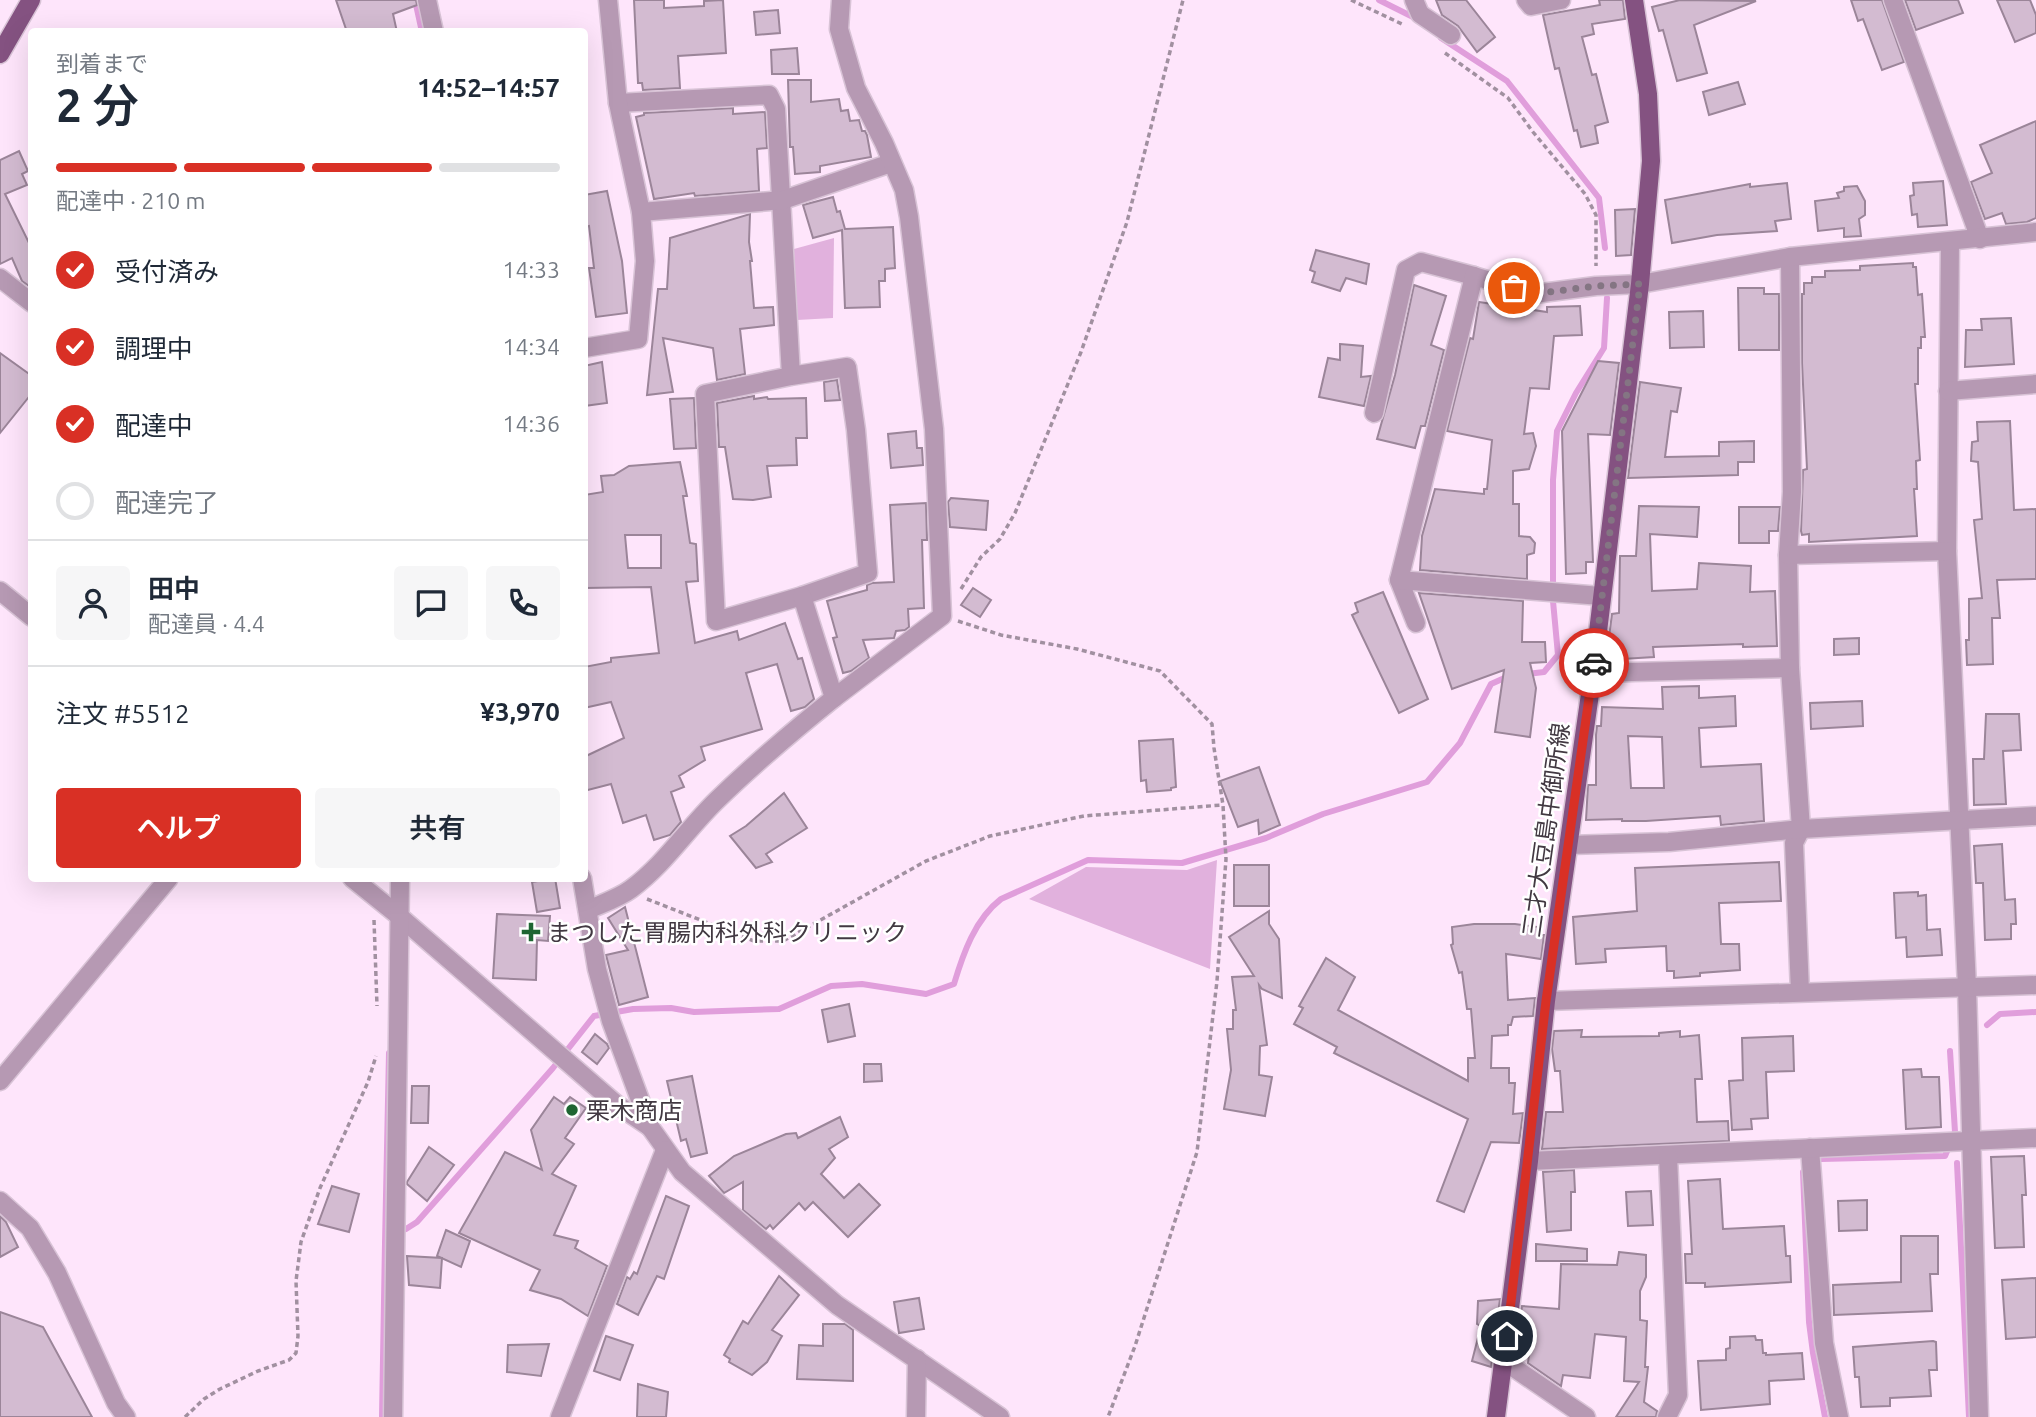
<!DOCTYPE html>
<html lang="ja">
<meta charset="utf-8">
<style>
:root{--surface:#fff;--page:#f6f6f7;--text:#1f2937;--muted:#747a83;--line:#e0e1e3;--accent:#d93025}
body{margin:0;font-family:Ubuntu,"Noto Sans JP",sans-serif;background:var(--page);color:var(--text);height:100vh;display:flex;flex-direction:column;font-size:26px;white-space:nowrap}
*{box-sizing:border-box;margin:0}
p{font-size:23px;color:var(--muted)}
.icon{flex:none;width:38px;height:38px;fill:none;stroke:currentColor;stroke-width:2;stroke-linecap:round;stroke-linejoin:round}
.map{position:relative;flex:1;overflow:hidden}
.sheet{position:absolute;left:28px;top:28px;width:560px;height:854px;display:flex;flex-direction:column;background:var(--surface);border-radius:7px;box-shadow:0 7px 28px #0002}
.sheet>*{flex:none}
.pin{position:absolute;display:grid;place-items:center;width:60px;height:60px;color:#fff;margin:-30px;border:4px solid #fff;border-radius:50%;box-shadow:0 2px 7px #0007}
.courier{position:absolute;display:grid;place-items:center;width:70px;height:70px;margin:-35px;border:5px solid #d93025;border-radius:50%;background:#fff;color:#222;box-shadow:0 2px 9px #0007}
.summary em{font-style:normal;font-weight:600}
.summary div{display:flex;flex-direction:column-reverse}
.summary{display:flex;align-items:center;justify-content:space-between;height:119px;padding:0 28px}
h1{font-size:46px;font-weight:600;line-height:52px}
.bar{display:grid;grid-template-columns:repeat(4,1fr);gap:10px 7px;align-content:center;height:84px;padding:0 28px}
.bar i{height:9px;border-radius:5px;background:var(--line)}
.bar .selected{background:var(--accent)}
.bar p{grid-column:span 4}
.line{display:flex;align-items:center;gap:18px;padding:0 28px;border-top:2px solid var(--line)}
.line div{flex:1}
.round{display:grid;place-items:center;flex:none;width:74px;height:74px;border-radius:7px;background:var(--page)}
ol{padding:0 28px;list-style:none}
li{display:flex;align-items:center;gap:21px;height:77px}
li p{margin-inline-start:auto}
li .icon{padding:7px;border-radius:50%;background:var(--accent);color:#fff;stroke-width:4}
li:last-child{color:var(--muted)}
li i{width:38px;height:38px;border:4px solid var(--line);border-radius:50%}
.action{display:flex;gap:14px;margin-top:auto;padding:14px 28px}
.action a{flex:1;height:80px;border-radius:7px;background:var(--accent);color:#fff;font-size:28px;font-weight:600;line-height:80px;text-align:center}
.action a+a{background:var(--page);color:var(--text)}
.map>svg:first-child{display:block}
</style>
<div class="map">
<svg width="2036" height="1417" viewBox="0 0 2036 1417">
<rect width="100%" height="100%" fill="#fee5fb"/>
<g fill="#e1b1dd">
<polygon points="834,238 833,318 797,320 794,249"/>
<polygon points="1217,860 1210,969 1029,899 1086,867 1187,870"/>
</g>
<g fill="none" stroke-linecap="round" stroke-linejoin="round">
<g stroke="#e09edb" stroke-width="6">
<polyline points="415,0 422,32"/>
<polyline points="1379,0 1419,20"/>
<polyline points="1441,38 1507,81 1599,198 1605,248"/>
<polyline points="1527,674 1544,672 1558,655 1553,601 1553,480 1557,431 1576,393 1604,348 1607,298"/>
<polyline points="1987,1025 2000,1014 2036,1012"/>
<polyline points="1821,1159 1945,1156 1955,1132 1950,1051"/>
<polyline points="1957,1163 1969,1417"/>
<polyline points="1803,1172 1809,1322 1813,1353 1825,1417"/>
<path d="M406,1229L417,1222L553,1068L594,1016L633,1009L671,1008L694,1012L779,1009L831,986L862,984L926,994L954,984C963,954 975,919 1001,899L1088,860L1182,863L1266,838L1323,814L1427,782L1460,743L1491,684L1509,676"/>
<polyline points="385,1243 389,1053"/>
<polyline points="382,1417 385,1243 387,1242"/>
</g>
</g>
<g fill="#d3bbd1" stroke="#9b8599" stroke-width="2" fill-rule="evenodd">
<polygon points="336,0 416,0 417,5 393,14 397,32 347,32"/>
<polygon points="634,0 664,0 664,8 704,6 704,1 723,0 726,53 678,56 680,88 643,90 642,83 638,83"/>
<polygon points="1436,0 1466,0 1495,37 1477,52 1458,26 1442,15"/>
<polygon points="1599,0 1623,0 1625,19 1592,24 1594,34 1582,37 1592,75 1596,74 1608,122 1595,126 1598,143 1581,147 1577,130 1574,131 1559,68 1555,69 1543,15 1600,5"/>
<polygon points="1680,0 1756,1 1694,25 1707,73 1677,81 1663,30 1659,31 1652,7"/>
<polygon points="1851,0 1882,0 1904,62 1882,70 1863,19 1858,21"/>
<polygon points="1905,0 1958,0 1963,13 1916,30"/>
<polygon points="1997,0 2030,0 2036,15 2036,33 2015,42"/>
<polygon points="778,10 780,33 756,35 754,12"/>
<polygon points="797,48 799,74 772,74 771,50"/>
<polygon points="788,80 811,80 811,102 839,99 841,111 848,110 850,121 859,120 862,131 865,131 867,135 871,157 820,166 820,172 795,174 793,147 790,147"/>
<polygon points="1738,82 1745,104 1709,115 1703,92"/>
<polygon points="733,108 733,114 765,112 767,148 757,149 759,191 695,196 694,193 654,199 636,117 644,115 644,113"/>
<polygon points="2036,121 2036,218 2027,222 2006,224 2002,213 1985,219 1971,182 1992,173 1980,145"/>
<polygon points="19,151 28,171 22,174 27,185 5,194 32,249 32,288 22,281 12,258 0,264 0,160"/>
<polygon points="1943,181 1947,225 1918,227 1917,214 1912,215 1910,196 1914,195 1913,183"/>
<polygon points="1787,183 1791,219 1775,221 1777,231 1717,235 1672,243 1665,200 1750,184 1750,187"/>
<polygon points="1857,186 1865,201 1865,215 1859,219 1861,236 1844,237 1844,228 1818,231 1815,201 1839,198 1837,193 1844,191 1844,187"/>
<polygon points="607,191 622,261 627,313 596,317 589,268 594,268 589,226 584,227 584,195"/>
<polygon points="833,197 837,212 840,211 845,229 893,227 895,268 885,269 885,281 879,281 880,307 845,308 842,230 813,238 803,205"/>
<polygon points="1635,209 1631,255 1616,256 1615,210"/>
<polygon points="750,214 749,242 752,261 750,261 754,308 773,307 774,325 740,329 745,374 717,380 713,348 663,338 673,392 647,395 658,289 667,289 670,238"/>
<polygon points="1316,250 1369,264 1366,284 1346,278 1340,291 1312,282 1315,272 1310,270"/>
<polygon points="1913,263 1913,267 1916,267 1918,295 1922,294 1925,337 1921,337 1921,348 1918,348 1918,384 1915,384 1920,460 1916,461 1917,489 1914,489 1917,536 1809,542 1809,534 1802,535 1801,531 1803,470 1807,469 1802,363 1802,294 1804,294 1804,283 1812,283 1812,277 1825,277 1825,271 1860,270 1860,266"/>
<polygon points="1414,285 1446,296 1431,345 1444,350 1425,426 1421,426 1415,448 1377,439 1395,375"/>
<polygon points="1738,288 1764,288 1764,294 1779,294 1779,350 1739,350"/>
<polygon points="1479,302 1547,312 1547,307 1580,306 1582,335 1554,336 1549,389 1530,388 1524,434 1533,433 1536,446 1529,469 1513,471 1513,504 1519,504 1519,536 1530,537 1535,543 1534,553 1527,555 1527,579 1420,570 1422,536 1435,489 1484,494 1484,489 1487,489 1492,440 1447,431 1470,338 1473,339"/>
<polygon points="1703,311 1704,347 1670,348 1669,312"/>
<polygon points="2011,318 2014,364 1965,367 1966,330 1982,330 1981,319"/>
<polygon points="1340,344 1363,346 1361,377 1371,376 1364,406 1319,397 1328,358 1340,360"/>
<polygon points="0,353 32,376 32,393 0,433"/>
<polygon points="1598,361 1619,363 1610,435 1588,434 1593,562 1586,562 1586,573 1566,574 1562,431"/>
<polygon points="602,362 607,403 584,406 584,366"/>
<polygon points="837,380 840,400 825,401 824,382"/>
<polygon points="1640,382 1681,388 1677,412 1671,411 1665,457 1719,456 1719,442 1754,441 1754,462 1738,462 1738,475 1628,478"/>
<polygon points="754,396 754,399 767,397 768,399 806,398 807,438 796,438 797,465 767,466 771,497 753,500 733,499 725,447 719,447 717,403"/>
<polygon points="694,398 696,448 674,449 670,399"/>
<polygon points="2010,421 2014,510 2036,509 2036,579 1997,580 2000,618 1992,618 1993,664 1967,665 1966,640 1969,640 1969,599 1982,598 1974,520 1982,519 1978,462 1971,461 1972,442 1978,441 1977,422"/>
<polygon points="916,431 917,448 922,448 923,465 891,468 888,434"/>
<path d="M680,462L687,496H683L690,543L696,544L698,581L686,582L695,643L737,631L739,640L785,623L798,659L802,658L814,699L805,707L791,711L777,664L746,673L762,729L701,747L705,760L679,776L684,787L671,792L681,822L670,835L654,840L646,815L623,823L611,784L584,791V757L624,738L611,702L584,708V667L611,662V658L659,653L651,587L584,588V495L603,492L601,476L614,475L629,466ZM625,535H661V568H628Z"/>
<polygon points="951,498 988,501 986,530 950,527 948,502"/>
<polygon points="926,503 927,540 922,540 924,608 908,609 909,627 905,630 896,631 894,638 863,640 869,658 851,671 843,673 833,638 837,637 827,601 867,590 867,585 872,583 894,582 890,505"/>
<polygon points="1639,506 1699,507 1697,537 1650,534 1652,591 1697,589 1699,563 1751,566 1750,592 1775,591 1777,646 1743,647 1743,644 1653,647 1654,657 1606,660 1612,614 1619,613 1620,556 1636,556"/>
<polygon points="1739,507 1780,507 1778,531 1769,531 1769,543 1739,543"/>
<polygon points="973,588 991,600 980,617 961,605"/>
<polygon points="1383,592 1428,699 1399,713 1352,615 1358,612 1355,603"/>
<polygon points="1419,593 1523,601 1522,642 1545,642 1546,662 1530,663 1536,688 1530,737 1495,732 1504,670 1452,689"/>
<polygon points="1859,638 1859,654 1834,655 1834,639"/>
<path d="M1699,686V698L1735,696L1736,726L1699,728L1701,767L1761,764L1764,821L1721,825L1720,816L1646,821H1622V819L1586,820L1588,785H1596V735L1597,726H1601L1602,707L1663,709L1662,687ZM1628,736L1662,737L1664,788H1631Z"/>
<polygon points="1862,701 1863,726 1811,729 1810,703"/>
<polygon points="1986,714 2019,714 2021,750 2003,751 2006,804 1974,805 1973,759 1984,759"/>
<polygon points="1173,739 1176,787 1171,788 1171,790 1147,792 1146,780 1141,781 1139,741"/>
<polygon points="1259,767 1280,825 1259,834 1258,820 1238,827 1220,781"/>
<polygon points="784,793 807,828 766,854 772,862 756,868 730,836 746,826"/>
<polygon points="2002,844 2005,900 2015,899 2016,924 2011,924 2011,939 1985,940 1983,883 1976,883 1974,846"/>
<polygon points="1779,862 1781,901 1719,903 1721,944 1739,944 1740,970 1700,973 1700,976 1674,978 1674,971 1667,971 1666,946 1605,949 1606,962 1576,964 1573,917 1637,911 1635,868"/>
<rect x="1234" y="865" width="35" height="41"/>
<polygon points="555,878 560,908 537,912 532,882"/>
<polygon points="1918,892 1918,896 1926,895 1927,930 1940,929 1942,955 1907,957 1906,937 1896,938 1894,893"/>
<polygon points="625,907 648,997 619,1005 606,955 628,950 608,918"/>
<polygon points="1269,911 1269,924 1279,939 1282,998 1262,989 1259,985 1267,1045 1260,1046 1259,1075 1272,1077 1265,1116 1224,1109 1231,1070 1227,1029 1233,1029 1233,1010 1236,1010 1232,977 1254,976 1229,937"/>
<polygon points="497,914 550,916 548,941 537,940 536,980 493,978"/>
<polygon points="1474,924 1515,924 1538,927 1537,935 1544,935 1541,959 1506,954 1508,1000 1535,998 1533,1016 1513,1017 1511,1025 1508,1025 1508,1035 1492,1036 1491,1068 1509,1068 1509,1083 1515,1083 1513,1114 1523,1113 1519,1143 1491,1142 1464,1212 1437,1201 1468,1119 1334,1053 1337,1047 1294,1024 1303,1008 1299,1006 1326,958 1355,977 1338,1010 1468,1081 1468,1058 1475,1058 1471,1009 1467,1009 1462,972 1459,973 1451,945 1453,944 1452,927"/>
<polygon points="849,1004 855,1036 828,1042 822,1010"/>
<polygon points="1582,1030 1581,1037 1659,1036 1659,1033 1680,1031 1680,1037 1699,1035 1702,1079 1695,1079 1697,1122 1728,1121 1729,1141 1542,1149 1546,1112 1563,1112 1560,1071 1555,1071 1552,1049 1554,1031"/>
<polygon points="595,1034 607,1044 609,1048 597,1064 582,1052"/>
<polygon points="1793,1036 1794,1071 1766,1072 1768,1118 1751,1119 1752,1129 1732,1130 1729,1081 1743,1080 1742,1038"/>
<polygon points="864,1064 881,1064 882,1081 864,1082"/>
<polygon points="1921,1069 1922,1077 1939,1077 1941,1127 1906,1129 1903,1070"/>
<polygon points="692,1076 707,1153 691,1157 686,1139 681,1141 667,1081"/>
<polygon points="412,1086 429,1086 428,1123 411,1123"/>
<polygon points="554,1097 564,1104 570,1097 586,1108 565,1138 574,1144 552,1174 576,1186 554,1235 578,1241 575,1248 607,1266 588,1316 561,1299 530,1290 540,1270 459,1233 505,1152 542,1170 531,1130"/>
<polygon points="840,1117 848,1137 829,1149 835,1158 821,1174 844,1198 859,1184 880,1205 848,1237 813,1202 805,1210 799,1203 773,1229 770,1225 766,1229 743,1210 743,1182 724,1193 709,1176 734,1156 786,1134 796,1133 798,1138"/>
<polygon points="429,1147 454,1165 427,1201 407,1184 407,1182"/>
<polygon points="2024,1156 2026,1195 2022,1195 2024,1247 1995,1248 1991,1157"/>
<polygon points="1574,1170 1575,1192 1571,1192 1571,1230 1547,1232 1543,1172"/>
<polygon points="1720,1179 1723,1229 1784,1226 1786,1256 1790,1256 1791,1282 1705,1287 1705,1283 1686,1283 1685,1254 1692,1254 1688,1181"/>
<polygon points="332,1186 359,1194 349,1232 318,1224"/>
<polygon points="1651,1191 1653,1225 1628,1226 1626,1192"/>
<polygon points="666,1196 689,1206 664,1279 657,1276 638,1315 617,1304 627,1277 630,1279 634,1272 637,1274"/>
<polygon points="1867,1200 1867,1230 1839,1231 1838,1201"/>
<polygon points="0,1216 6,1222 18,1247 0,1257"/>
<polygon points="446,1230 470,1241 461,1267 437,1256"/>
<polygon points="1901,1236 1938,1236 1938,1274 1930,1274 1932,1311 1834,1315 1833,1285 1901,1282"/>
<polygon points="1536,1244 1587,1249 1587,1261 1536,1261"/>
<polygon points="1619,1252 1646,1255 1646,1277 1640,1291 1640,1320 1647,1321 1645,1367 1648,1367 1644,1402 1657,1411 1656,1417 1616,1417 1639,1382 1624,1381 1626,1337 1595,1334 1590,1378 1563,1375 1561,1386 1528,1363 1529,1355 1516,1354 1522,1306 1559,1309 1561,1264 1617,1265"/>
<polygon points="407,1256 442,1258 440,1288 409,1285"/>
<polygon points="779,1276 799,1295 772,1330 782,1336 767,1362 752,1375 729,1362 730,1359 724,1355 743,1321 748,1324"/>
<polygon points="2036,1278 2036,1337 2006,1339 2002,1280"/>
<polygon points="919,1298 924,1329 899,1333 894,1302"/>
<polygon points="1500,1299 1491,1367 1472,1361 1481,1326 1477,1324 1478,1301"/>
<polygon points="0,1312 43,1327 92,1417 0,1417"/>
<polygon points="823,1324 845,1324 853,1330 853,1381 797,1379 799,1345 823,1346"/>
<polygon points="606,1336 633,1345 620,1380 594,1371"/>
<polygon points="1755,1336 1756,1340 1762,1340 1763,1353 1766,1353 1766,1355 1802,1353 1804,1379 1769,1381 1770,1404 1701,1410 1698,1361 1726,1360 1726,1349 1730,1348 1730,1337"/>
<polygon points="1933,1341 1936,1342 1937,1370 1929,1370 1931,1396 1890,1398 1890,1406 1861,1407 1859,1377 1855,1377 1853,1347"/>
<polygon points="549,1344 541,1376 507,1372 508,1345"/>
<polygon points="638,1384 668,1392 666,1417 637,1417"/>
</g>
<g fill="none" stroke-linecap="round" stroke-linejoin="round">
<g stroke="#d8c3d6" stroke-width="21">
<g id="minor">
<polyline points="427,0 434,32"/>
<polyline points="1414,0 1420,14 1451,35"/>
<polyline points="1526,0 1531,6 1561,0"/>
<polyline points="1893,0 1980,239"/>
<polyline points="618,103 769,95 776,109 791,376 847,367 856,430 868,573 802,596 716,621 705,394 791,376"/>
<polyline points="641,212 783,200 891,163"/>
<polyline points="1950,242 1947,551 1967,987 1979,1417"/>
<polyline points="1790,257 1792,492 1788,555 1790,668 1801,829 1794,843 1800,992"/>
<polyline points="0,278 32,303"/>
<polyline points="584,348 638,339 645,261 641,212 618,103 608,0"/>
<polyline points="1948,391 2036,384"/>
<polyline points="1374,413 1406,270 1421,262 1474,276"/>
<polyline points="1788,555 1947,551"/>
<polyline points="1399,580 1416,623"/>
<polyline points="0,591 32,617"/>
<polyline points="1601,596 1399,580 1474,276 1534,294 1596,286 1640,284 1790,257 2036,232"/>
<polyline points="1593,673 1790,668"/>
<polyline points="834,698 942,616 934,429 909,217 904,190 884,143 856,88 839,29 841,0"/>
<polyline points="1569,845 1669,842 1801,829 2036,816"/>
<polyline points="352,878 399,916 616,1104 650,1127"/>
<polyline points="582,878 597,969 611,1021 650,1127 682,1172 837,1305 1000,1417"/>
<path d="M588,910C601,904 619,898 631,889C665,864 687,829 717,800C754,764 793,731 834,698L802,596"/>
<polyline points="1546,1001 2036,985"/>
<polyline points="0,1081 169,878"/>
<polyline points="1810,1148 1824,1343 1839,1417"/>
<polyline points="1529,1161 2036,1138"/>
<polyline points="0,1201 30,1228 57,1273 116,1403 126,1417"/>
<polyline points="1504,1361 1586,1417"/>
<polyline points="393,1417 400,878"/>
<polyline points="560,1417 665,1150"/>
<polyline points="916,1417 917,1359"/>
<polyline points="1667,1417 1678,1395 1668,1156"/>
</g>
</g>
<g stroke="#d8c3d6" stroke-width="21">
<g id="major">
<polyline points="0,54 31,0"/>
<polyline points="1496,1417 1529,1161 1546,1001 1593,673 1640,284 1651,161 1648,94 1634,0"/>
</g>
</g>
<g stroke="#a190a0" stroke-width="3.5" stroke-dasharray="5 3.5" stroke-linecap="butt">
<polyline points="1351,0 1404,25"/>
<polyline points="1445,53 1508,98 1533,132 1585,194 1596,215 1596,266"/>
<polyline points="961,589 981,557 1000,539 1015,513 1081,352 1127,222 1183,0"/>
<polyline points="958,621 1001,635 1077,649 1160,671 1212,724 1214,748 1223,805 1226,859 1217,981 1197,1152 1135,1346 1108,1417"/>
<polyline points="647,899 754,941 783,941 926,861 990,836 1084,816 1222,805"/>
<polyline points="374,920 377,1006"/>
<polyline points="185,1417 204,1399 220,1389 258,1371 289,1360 296,1353 298,1336 296,1281 301,1242 320,1188 368,1082 376,1056"/>
</g>
<use href="#minor" stroke="#b699b3" stroke-width="18"/>
<use href="#major" stroke="#845281" stroke-width="18"/>
</g>
<g fill="none" stroke-linecap="round" stroke-linejoin="round">
<polyline stroke="#847583" stroke-width="7" stroke-dasharray="0 12.6" points="1514,288 1534,294 1596,286 1640,284 1594,663"/>
<polyline stroke="#d93025" stroke-width="9" points="1507,1336 1546,1001 1594,663"/>
</g>
<g fill="#1e6532" stroke="#fff" stroke-width="2.5">
<path d="M527.5 921.5h7v7h7v7h-7v7h-7v-7h-7v-7h7z"/>
<circle cx="572" cy="1110" r="7"/>
</g>
<g text-anchor="middle" dominant-baseline="central" stroke-width="5" stroke-linejoin="round" paint-order="stroke">
<g font-size="24" fill="#423942" stroke="#fff">
<text transform="translate(1546 830) rotate(-82)">三才大豆島中御所線</text>
</g>
<g font-size="24" fill="#423942" stroke="#fff" text-anchor="start">
<text x="547" y="932">まつした胃腸内科外科クリニック</text>
<text x="586" y="1110">栗木商店</text>
</g>
</g>
</svg>
<div class="pin" style="left:1514px;top:288px;background:#ea580c"><svg class="icon" aria-label="bag" viewBox="0 0 24 24"><path d="M5 8h14l-1 12H6zM9 8a3 3 0 0 1 6 0"/></svg></div>
<div class="pin" style="left:1507px;top:1336px;background:#1f2937"><svg class="icon" aria-label="home" viewBox="0 0 24 24"><path d="M3 11l9-7 9 7M6 9v11h12V9"/></svg></div>
<div class="courier" style="left:1594px;top:663px"><svg class="icon" aria-label="car" viewBox="0 0 24 24"><path d="M5 17H2v-5l4-1 3-4h7l3 4 3 1v5h-3M9 17h6M6 11h13"/><circle cx="7" cy="17" r="2"/><circle cx="17" cy="17" r="2"/></svg></div>
<section class="sheet">
<div class="summary"><div><h1>2 分</h1><p>到着まで</p></div><em>14:52–14:57</em></div>
<div class="bar"><i class="selected"></i><i class="selected"></i><i class="selected"></i><i></i><p>配達中 · 210 m</p></div>
<ol>
<li><svg class="icon" aria-label="check" viewBox="0 0 24 24"><path d="M5 12l5 5 9-10"/></svg>受付済み<p>14:33</p></li>
<li><svg class="icon" aria-label="check" viewBox="0 0 24 24"><path d="M5 12l5 5 9-10"/></svg>調理中<p>14:34</p></li>
<li><svg class="icon" aria-label="check" viewBox="0 0 24 24"><path d="M5 12l5 5 9-10"/></svg>配達中<p>14:36</p></li>
<li><i></i>配達完了</li>
</ol>
<div class="line" style="height:126px"><a class="round"><svg class="icon" aria-label="person" viewBox="0 0 24 24"><circle cx="12" cy="8" r="4"/><path d="M4 21q1-7 8-7t8 7"/></svg></a><div><b>田中</b><p>配達員 · 4.4</p></div><a class="round"><svg class="icon" aria-label="chat" viewBox="0 0 24 24"><path d="M4 5h16v11H9l-5 4z"/></svg></a><a class="round"><svg class="icon" aria-label="phone" viewBox="0 0 24 24"><path d="M5 4h4l2 5-3 2q2 4 5 5l2-3 5 2v4C11 20 4 13 5 4z"/></svg></a></div>
<div class="line" style="height:91px"><div>注文 #5512</div><b>¥3,970</b></div>
<div class="action"><a>ヘルプ</a><a>共有</a></div>
</section>
</div>
